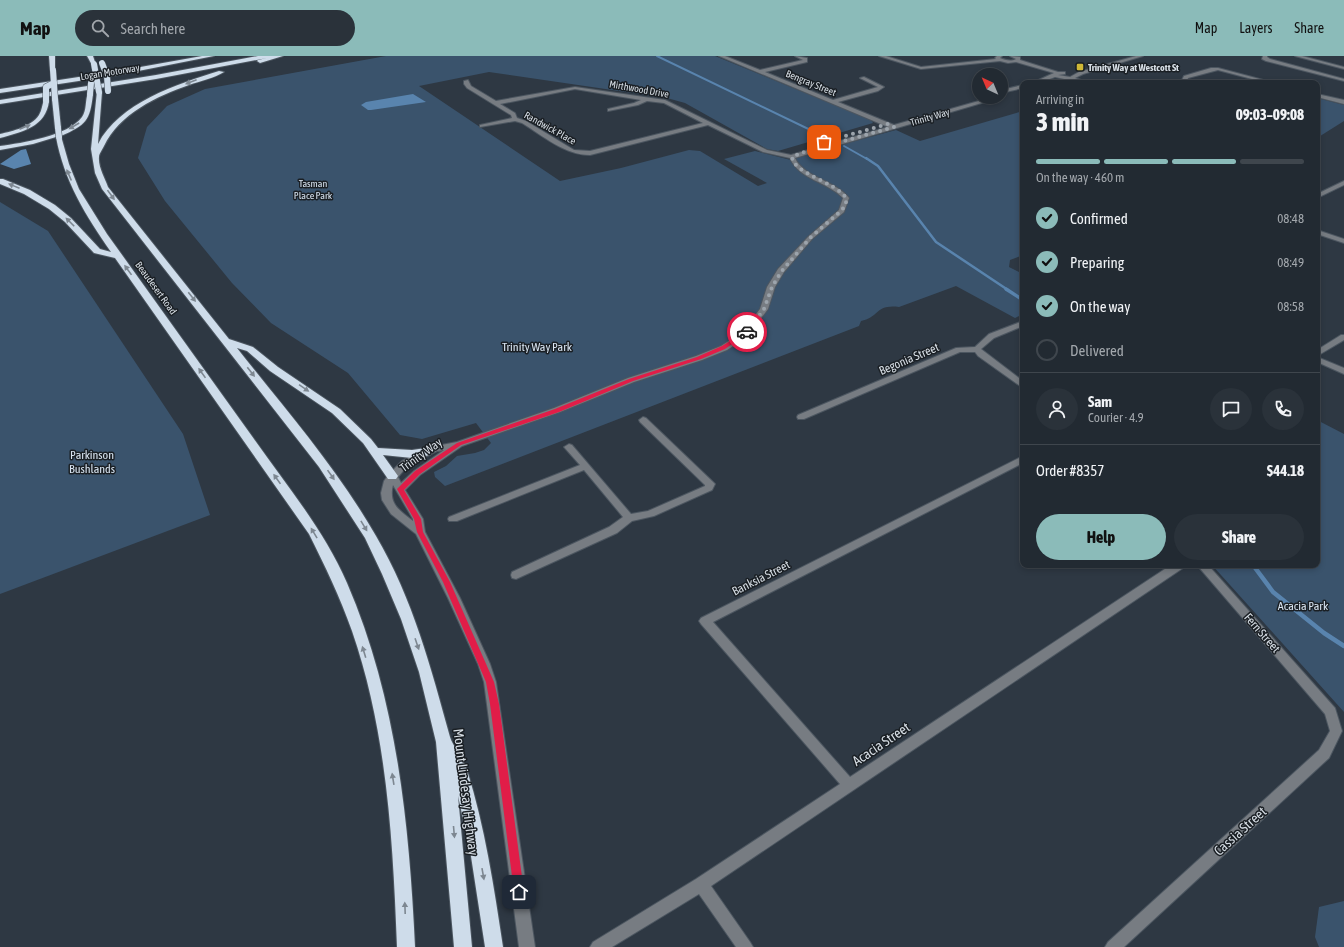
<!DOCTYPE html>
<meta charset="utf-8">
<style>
:root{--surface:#222a32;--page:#2a323a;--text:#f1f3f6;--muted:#a2a7ac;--line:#3f464d;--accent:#8bbbb9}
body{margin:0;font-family:"Asap Condensed",sans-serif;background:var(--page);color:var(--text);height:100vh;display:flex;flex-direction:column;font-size:15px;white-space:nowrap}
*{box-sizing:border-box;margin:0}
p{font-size:13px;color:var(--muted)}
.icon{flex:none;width:22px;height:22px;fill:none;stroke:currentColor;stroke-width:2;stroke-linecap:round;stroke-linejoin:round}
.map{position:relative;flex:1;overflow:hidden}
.panel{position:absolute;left:1020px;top:24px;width:300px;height:488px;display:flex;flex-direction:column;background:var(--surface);border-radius:8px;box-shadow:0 2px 6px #0003,0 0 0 1px var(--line)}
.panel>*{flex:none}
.needle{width:26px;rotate:316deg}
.controls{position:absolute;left:972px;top:12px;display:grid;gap:8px}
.controls a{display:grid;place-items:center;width:36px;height:36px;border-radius:50%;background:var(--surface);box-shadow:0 2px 6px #0003,0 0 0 1px var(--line);font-size:20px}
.pin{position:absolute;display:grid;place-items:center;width:34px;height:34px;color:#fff;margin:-17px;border-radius:8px;box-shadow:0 2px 6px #0006}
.courier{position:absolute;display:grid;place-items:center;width:40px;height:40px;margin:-20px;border:3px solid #e11d48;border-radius:50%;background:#fff;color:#222;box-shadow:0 1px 5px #0007}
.overview em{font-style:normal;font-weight:800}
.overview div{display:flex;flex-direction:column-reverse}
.overview{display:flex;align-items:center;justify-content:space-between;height:68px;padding:0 16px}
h1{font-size:26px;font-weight:800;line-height:30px}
.bar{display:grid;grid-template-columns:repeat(4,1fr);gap:6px 4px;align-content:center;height:48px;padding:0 16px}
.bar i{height:5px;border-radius:3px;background:var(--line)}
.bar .on{background:var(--accent)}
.bar p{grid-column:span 4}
.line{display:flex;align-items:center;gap:10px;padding:0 16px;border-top:1px solid var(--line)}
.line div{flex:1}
.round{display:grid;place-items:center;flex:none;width:42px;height:42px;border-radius:21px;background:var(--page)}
ol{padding:0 16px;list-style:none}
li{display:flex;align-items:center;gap:12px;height:44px}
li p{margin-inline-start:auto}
li .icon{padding:4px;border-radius:50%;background:var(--accent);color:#111;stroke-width:4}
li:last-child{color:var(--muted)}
li i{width:22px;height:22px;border:2px solid var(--line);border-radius:50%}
.button{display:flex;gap:8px;margin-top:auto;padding:8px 16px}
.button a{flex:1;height:46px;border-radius:24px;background:var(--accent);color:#111;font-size:16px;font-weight:800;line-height:46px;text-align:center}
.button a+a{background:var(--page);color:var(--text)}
header{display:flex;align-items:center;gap:24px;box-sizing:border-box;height:56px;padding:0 20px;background:var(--accent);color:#111}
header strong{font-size:19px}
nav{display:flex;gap:22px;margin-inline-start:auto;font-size:14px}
.search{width:280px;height:36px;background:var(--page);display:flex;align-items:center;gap:10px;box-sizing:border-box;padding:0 14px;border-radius:22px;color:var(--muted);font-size:15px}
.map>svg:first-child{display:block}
</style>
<header>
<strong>Map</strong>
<div class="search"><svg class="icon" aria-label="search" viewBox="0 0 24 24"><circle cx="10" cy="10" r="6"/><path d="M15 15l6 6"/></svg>Search here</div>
<nav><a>Map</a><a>Layers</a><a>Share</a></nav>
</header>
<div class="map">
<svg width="1344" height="891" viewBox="0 0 1344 891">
<rect width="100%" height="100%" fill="#2e3843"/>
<g fill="#3a536c">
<path d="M386,0H715L871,64L873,67L778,95L767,93L685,47L667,42L489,16L419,30L560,125L621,112L689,94L700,95L758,130L767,127L724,103L755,95L791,104L807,98L896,74L920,85L1023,55V199L1010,204L1009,211L1023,218V258L1015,262L956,230L899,251C875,248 879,262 861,265L859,270L445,430L435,421L434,416L446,410L457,400L475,397L484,394L491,387L476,367L422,383L400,379L348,317L271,267L232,227L165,145L138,102L147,71L167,50L205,33Z"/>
<polygon points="1317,42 1344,49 1344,65 1317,82"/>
<polygon points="0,146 48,175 183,378 210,459 0,538"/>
<polygon points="1317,364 1344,378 1344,656 1212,509 1317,509"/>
<polygon points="1344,845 1344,891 1319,891 1315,881 1319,851"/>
</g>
<g fill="#5984ae">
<polygon points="413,38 426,46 371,54 368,54 361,49 366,46"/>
<polygon points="26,93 31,108 14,113 0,108 21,94"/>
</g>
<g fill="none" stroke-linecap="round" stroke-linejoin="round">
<g stroke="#5984ae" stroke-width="2">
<polyline points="657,0 825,81"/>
<polyline points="844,90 867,103"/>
</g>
<polyline stroke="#5984ae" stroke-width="2.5" points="866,102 878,110 936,186 1008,234"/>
<polyline stroke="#5984ae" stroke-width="3.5" points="1006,233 1023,244"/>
<polyline stroke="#5984ae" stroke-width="4.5" points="1253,509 1273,536 1324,577 1344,590"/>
<g stroke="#4c5660" stroke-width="2">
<g id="minor">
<path d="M719,0H725L760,14L803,4L795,0L807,2V6L765,16L833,44L878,31L860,22L864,21L884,31L878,35L838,46L894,69L993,41H1002L795,102C803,121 836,125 849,142L844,156L812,183L784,216L775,231L768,253L747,281L727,294L702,304L634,326L560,356L462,390L420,419L405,434L423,463L425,476L460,542L490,608L496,626L535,891H519L484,626L478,608L448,542L416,478L391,458L382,444L381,437L384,425L389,418L402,405L431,391L457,386L554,352L628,322L696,300L721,290L741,277L750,266L760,253L767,231L778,213L808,181L839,154L843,142C828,126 798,123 790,102L763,96L708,69L590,99C565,99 543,80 522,67L515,65L480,71V69L512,62L511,59L467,32L464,28V25L468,24L471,30L496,45L575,31L665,44L767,94L791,99L888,71ZM575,33L641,44L634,47L608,53V55L638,49L647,45L664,47L703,67L590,95L574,94L526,65L517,62L515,57L500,48ZM444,394L414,415L401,427L398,421L408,409L437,395ZM393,429L413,463V465C400,455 388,448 393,429Z"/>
<path d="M879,0H886L921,11L996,3L995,2L997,0H1002L1000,2C1005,4 1011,6 1016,3L1010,0L1020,1V4L1058,16H1065V18L1058,19L1070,21L1079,16L1136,0H1143L1083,18L1075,22L1090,27H1083L1055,21L1039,27H1032L1054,17L1016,6L1008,7L1000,5L921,13Z"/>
<polygon points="1263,0 1267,0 1267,1 1270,3 1344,23 1344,25 1266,5 1262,3"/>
<polygon points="1295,0 1302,0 1344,11 1344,13"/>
<polygon points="1211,12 1218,12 1275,27 1267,27 1218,14 1188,22 1187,25 1194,27 1165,27 1178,24 1182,24 1184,20"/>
<polygon points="1023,29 1023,32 1001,37 1001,34"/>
<polygon points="1317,38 1344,44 1344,48 1317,41"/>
<polygon points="1344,125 1344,129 1317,142 1317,138"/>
<polygon points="1317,174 1344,183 1344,187 1317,178"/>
<polygon points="1023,265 1023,270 994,282 981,293 1023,325 1023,332 978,300 975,296 960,296 804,363 798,363 797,361 798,359 956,292 975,291 989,278"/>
<polygon points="1341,279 1344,279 1344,284 1317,300 1317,294"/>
<polygon points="1317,301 1344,312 1344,318 1317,306"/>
<polygon points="643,361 646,362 713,426 715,428 712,434 654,460 632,465 617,477 516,523 512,522 511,519 512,516 609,471 623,461 584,414 457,465 449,465 448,463 449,461 580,409 564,391 569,388 572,389 631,458 648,455 705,430 705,429 640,366 639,364"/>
<polygon points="1023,400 1023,407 713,566 850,721 1171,509 1184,509 1183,512 711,830 750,886 753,891 736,891 699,838 612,891 590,891 593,886 696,823 840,728 701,568 699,565 701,562"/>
<polygon points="1197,509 1208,509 1335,652 1342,675 1329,702 1124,891 1105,891 1108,886 1319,694 1330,675 1325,658"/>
</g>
</g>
<g stroke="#4c5660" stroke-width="2">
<g id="highway">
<polygon points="49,0 55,0 55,15 50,14"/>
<polygon points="87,0 93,0 96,9 92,9"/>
<polygon points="202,0 214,0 118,19 0,37 0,33 118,15"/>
<polygon points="258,0 283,0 260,7 257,5 258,4 267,2 156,23 0,48 0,44 156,19"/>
<path d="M219,15L224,16C215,22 200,25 189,29C157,40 119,58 104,90C102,94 99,98 99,101C98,111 105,122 108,131L229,283L253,291L278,311L340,353L371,383L378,392L412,394L426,392L430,393L432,396L430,399L412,402L383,399L398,420L396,423H388L363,387L332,357L270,315L247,295L237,292C285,353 337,412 376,480C413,543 431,612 450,681C454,693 464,702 467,714C485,771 494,831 503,891H485L470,794L458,740L472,891H454L436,686L419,616L401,563L382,518L365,482L319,411L102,133L95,117L91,93L97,35L102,36L98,88C119,47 177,28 219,15Z"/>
<path d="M88,37L93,38C90,65 86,69 61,80L69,108L79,133L107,178C156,246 205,315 254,383C287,430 324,474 347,527C397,643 409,767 415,891H397C393,785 387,676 352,575C340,541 325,510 309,478L115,202L94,197L65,166L49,153L24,138L0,128V123H3L30,134L55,149L71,162L100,193L111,196C86,160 64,125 56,81L33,88L0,94V90C22,87 68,80 82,61C87,54 85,44 88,37Z"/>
<polygon points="55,41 58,43 61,72 58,74 55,72 52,43"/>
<path d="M44,44L49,45C46,71 22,76 0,82V78C13,75 31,71 39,59C42,54 42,49 44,44Z"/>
</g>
</g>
<use href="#minor" fill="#777c82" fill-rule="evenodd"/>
<use href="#highway" fill="#cedcea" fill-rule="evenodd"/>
<g stroke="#4c5660" stroke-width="7" stroke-linecap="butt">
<g id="highway-bridge">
<polyline points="102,7 107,20 108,35"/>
<polyline points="94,8 99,36"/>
<polyline points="53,14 55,43"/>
<polyline points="90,38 91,27"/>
<polyline points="46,45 46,31 54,27"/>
<polyline points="58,72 59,81"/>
</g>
</g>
<use href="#highway-bridge" stroke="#cedcea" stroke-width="6"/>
</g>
<defs><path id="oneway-solid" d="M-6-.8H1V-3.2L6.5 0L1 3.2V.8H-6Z"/></defs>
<g fill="#7d8791">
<use href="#oneway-solid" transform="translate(191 26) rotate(159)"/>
<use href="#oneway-solid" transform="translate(74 70) rotate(150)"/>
<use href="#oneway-solid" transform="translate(25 71) rotate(-23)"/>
<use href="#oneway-solid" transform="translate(69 119) rotate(-113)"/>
<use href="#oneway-solid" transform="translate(14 130) rotate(-158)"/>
<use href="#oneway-solid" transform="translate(111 139) rotate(54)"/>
<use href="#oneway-solid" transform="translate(70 166) rotate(-135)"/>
<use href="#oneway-solid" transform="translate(128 214) rotate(-126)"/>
<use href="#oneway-solid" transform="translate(192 241) rotate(52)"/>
<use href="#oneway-solid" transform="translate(251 316) rotate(52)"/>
<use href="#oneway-solid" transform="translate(202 317) rotate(-125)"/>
<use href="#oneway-solid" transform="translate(304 332) rotate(34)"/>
<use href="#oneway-solid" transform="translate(331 419) rotate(55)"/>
<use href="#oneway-solid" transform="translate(277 423) rotate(-125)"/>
<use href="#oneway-solid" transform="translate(364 470) rotate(59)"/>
<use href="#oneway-solid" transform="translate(314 477) rotate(-121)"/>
<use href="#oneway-solid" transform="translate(417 588) rotate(71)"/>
<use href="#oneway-solid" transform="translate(364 596) rotate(-107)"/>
<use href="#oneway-solid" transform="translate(393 723) rotate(-99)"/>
<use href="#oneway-solid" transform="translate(454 776) rotate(85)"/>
<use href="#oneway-solid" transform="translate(483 818) rotate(80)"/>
<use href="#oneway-solid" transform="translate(405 852) rotate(-92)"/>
</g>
<polygon fill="#e11d48" points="747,274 748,275 748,277 725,293 701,303 633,325 559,356 461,389 420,418 404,434 421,463 423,476 450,526 494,626 499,648 524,836 523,839 519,840 516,839 514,836 490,648 486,626 443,526 417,476 414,463 397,433 415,415 457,387 555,353 629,323 697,301 722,290"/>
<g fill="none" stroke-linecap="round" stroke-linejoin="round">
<path stroke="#9ca4ac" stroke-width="4" stroke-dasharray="0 7.2" d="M747,276L764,253L772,231L781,216L810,182L842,154L846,148V142C836,126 794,118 792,101L801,97L894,71L888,68L824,86"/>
</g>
<rect fill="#cfb837" stroke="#1a1f24" stroke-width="1.5" x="1076" y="7" width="8" height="8" rx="2"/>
<g text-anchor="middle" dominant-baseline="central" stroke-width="3" stroke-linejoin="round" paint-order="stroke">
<g font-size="10" font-weight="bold" fill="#d7dee5" stroke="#1a1f24" text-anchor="start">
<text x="1088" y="11">Trinity Way at Westcott St</text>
</g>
<g font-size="10" fill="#d7dee5" stroke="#1a1f24">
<text transform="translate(110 16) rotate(-9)">Logan Motorway</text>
<text transform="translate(811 27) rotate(22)">Bengray Street</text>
<text transform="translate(639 33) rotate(10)">Mirthwood Drive</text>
<text transform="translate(930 61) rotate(-16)">Trinity Way</text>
<text transform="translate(550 72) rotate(29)">Randwick Place</text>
<text transform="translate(156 232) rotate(54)">Beaudesert Road</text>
</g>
<g font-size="10" fill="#d9e5f2" stroke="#1a1f24">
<text x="313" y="127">Tasman<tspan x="313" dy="12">Place Park</tspan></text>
</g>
<g font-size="12" fill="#d9e5f2" stroke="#1a1f24">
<text x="537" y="291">Trinity Way Park</text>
<text x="92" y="399">Parkinson<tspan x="92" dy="14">Bushlands</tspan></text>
<text x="1303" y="550">Acacia Park</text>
</g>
<g font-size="12" fill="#d7dee5" stroke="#1a1f24">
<text transform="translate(909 303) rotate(-23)">Begonia Street</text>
<text transform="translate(421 399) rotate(-36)">Trinity Way</text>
<text transform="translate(761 522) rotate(-27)">Banksia Street</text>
<text transform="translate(1262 577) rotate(49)">Fern Street</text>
</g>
<g font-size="14" fill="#d7dee5" stroke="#1a1f24">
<text transform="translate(881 688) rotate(-34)">Acacia Street</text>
<text transform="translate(466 736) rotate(83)">Mount Lindesay Highway</text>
<text transform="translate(1240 775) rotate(-42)">Cassia Street</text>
</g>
</g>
</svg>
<div class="controls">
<a><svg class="needle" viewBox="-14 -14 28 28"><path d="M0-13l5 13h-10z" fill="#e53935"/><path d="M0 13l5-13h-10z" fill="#a2a7ac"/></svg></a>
</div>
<div class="pin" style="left:824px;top:86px;background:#ea580c"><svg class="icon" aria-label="bag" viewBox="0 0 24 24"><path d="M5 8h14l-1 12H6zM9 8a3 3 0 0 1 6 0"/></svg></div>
<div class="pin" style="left:519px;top:836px;background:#1f2937"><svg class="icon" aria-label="home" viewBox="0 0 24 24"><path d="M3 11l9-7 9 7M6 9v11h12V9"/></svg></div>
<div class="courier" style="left:747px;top:276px"><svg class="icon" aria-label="car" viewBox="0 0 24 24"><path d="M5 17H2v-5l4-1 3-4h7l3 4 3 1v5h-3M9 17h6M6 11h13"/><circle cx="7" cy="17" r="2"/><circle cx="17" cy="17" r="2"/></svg></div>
<section class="panel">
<div class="overview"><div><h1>3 min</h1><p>Arriving in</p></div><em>09:03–09:08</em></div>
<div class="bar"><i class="on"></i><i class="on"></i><i class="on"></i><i></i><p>On the way · 460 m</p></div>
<ol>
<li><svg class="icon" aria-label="check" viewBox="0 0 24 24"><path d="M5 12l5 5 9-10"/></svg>Confirmed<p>08:48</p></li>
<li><svg class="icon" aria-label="check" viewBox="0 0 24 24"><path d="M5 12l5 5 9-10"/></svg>Preparing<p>08:49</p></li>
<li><svg class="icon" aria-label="check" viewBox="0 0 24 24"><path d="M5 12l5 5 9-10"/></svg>On the way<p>08:58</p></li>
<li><i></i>Delivered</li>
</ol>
<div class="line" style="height:72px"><a class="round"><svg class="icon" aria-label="person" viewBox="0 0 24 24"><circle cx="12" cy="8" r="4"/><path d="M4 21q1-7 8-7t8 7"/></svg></a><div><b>Sam</b><p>Courier · 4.9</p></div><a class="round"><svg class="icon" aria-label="chat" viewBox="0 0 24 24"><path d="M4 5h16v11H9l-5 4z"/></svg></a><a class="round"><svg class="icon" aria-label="phone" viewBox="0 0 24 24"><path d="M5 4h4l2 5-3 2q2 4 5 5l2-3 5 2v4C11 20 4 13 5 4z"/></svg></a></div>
<div class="line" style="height:52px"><div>Order #8357</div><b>$44.18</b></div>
<div class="button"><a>Help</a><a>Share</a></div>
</section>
</div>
